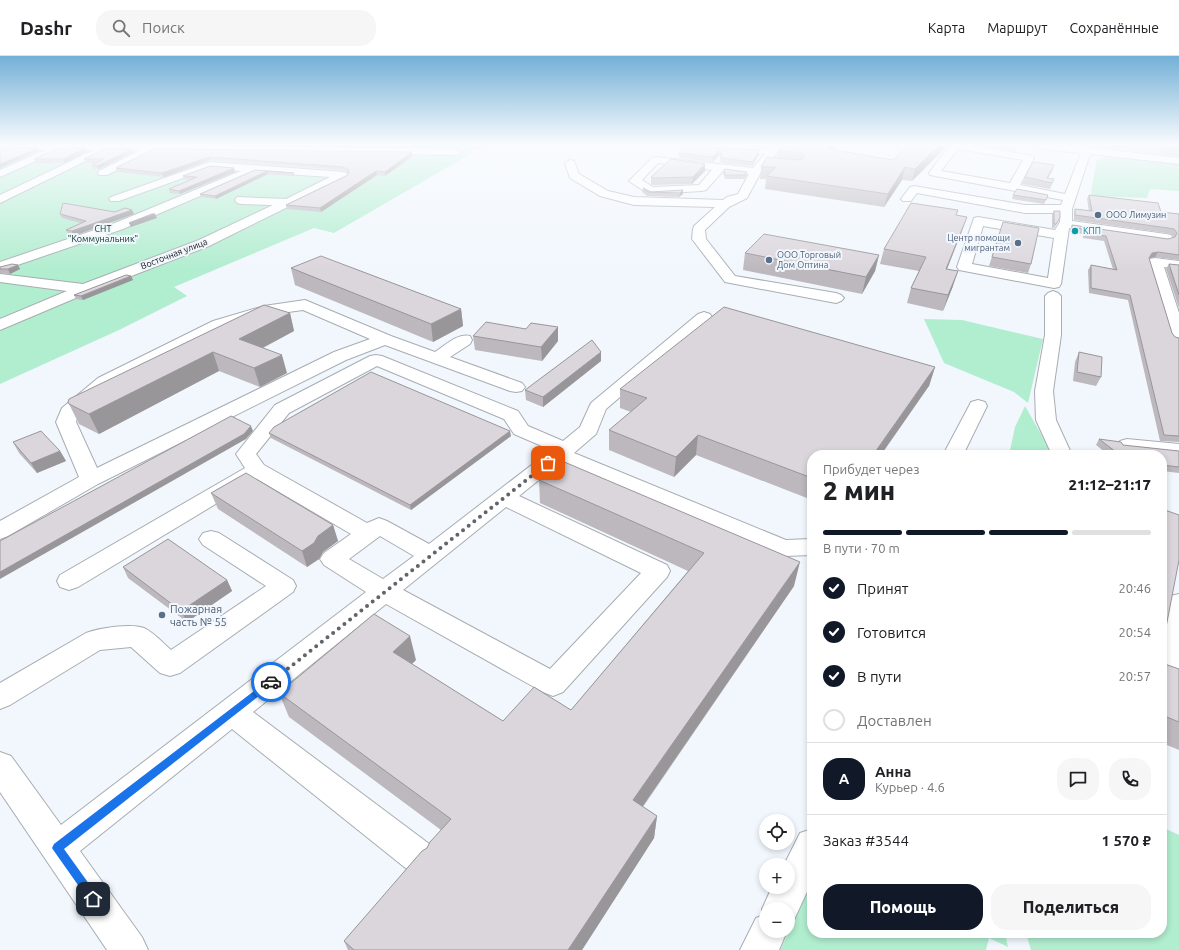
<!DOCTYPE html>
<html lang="ru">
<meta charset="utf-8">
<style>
:root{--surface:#fff;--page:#f6f6f6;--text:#202124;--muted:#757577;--line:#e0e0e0;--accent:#111827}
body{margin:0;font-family:Ubuntu,sans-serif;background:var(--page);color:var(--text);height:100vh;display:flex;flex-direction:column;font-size:15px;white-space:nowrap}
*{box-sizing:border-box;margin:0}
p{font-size:13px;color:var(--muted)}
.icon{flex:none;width:22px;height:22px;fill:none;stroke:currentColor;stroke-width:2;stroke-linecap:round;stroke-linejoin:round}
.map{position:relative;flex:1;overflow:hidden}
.drawer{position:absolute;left:807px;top:394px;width:360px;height:488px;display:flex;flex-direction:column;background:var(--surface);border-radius:16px;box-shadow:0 2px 6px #0003}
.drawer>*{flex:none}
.controls{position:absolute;left:759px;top:758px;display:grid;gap:8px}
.controls a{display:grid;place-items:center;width:36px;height:36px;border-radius:50%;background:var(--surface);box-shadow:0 2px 6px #0003;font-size:20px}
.pin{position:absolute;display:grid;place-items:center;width:34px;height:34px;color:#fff;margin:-17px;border-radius:8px;box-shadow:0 2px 6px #0006}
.courier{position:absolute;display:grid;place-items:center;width:40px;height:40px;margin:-20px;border:3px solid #1a73e8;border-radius:50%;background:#fff;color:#222;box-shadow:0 1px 5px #0007}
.head em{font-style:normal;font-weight:800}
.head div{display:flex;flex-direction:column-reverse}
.head{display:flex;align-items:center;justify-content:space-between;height:68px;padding:0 16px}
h1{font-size:26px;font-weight:800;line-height:30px}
.bar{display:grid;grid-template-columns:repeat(4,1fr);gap:6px 4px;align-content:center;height:48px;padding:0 16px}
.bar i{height:5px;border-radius:3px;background:var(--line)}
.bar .active{background:var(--accent)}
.bar p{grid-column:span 4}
.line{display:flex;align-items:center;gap:10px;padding:0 16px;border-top:1px solid var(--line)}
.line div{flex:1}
.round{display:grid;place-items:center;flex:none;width:42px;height:42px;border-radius:16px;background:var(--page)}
ol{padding:0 16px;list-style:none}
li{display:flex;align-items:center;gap:12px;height:44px}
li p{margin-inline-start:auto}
li .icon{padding:4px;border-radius:50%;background:var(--accent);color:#fff;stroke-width:4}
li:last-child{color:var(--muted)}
li i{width:22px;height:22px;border:2px solid var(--line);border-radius:50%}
.cta{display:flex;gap:8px;margin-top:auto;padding:8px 16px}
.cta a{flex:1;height:46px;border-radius:16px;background:var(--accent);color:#fff;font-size:16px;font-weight:800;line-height:46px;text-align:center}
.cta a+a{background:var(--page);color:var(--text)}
header{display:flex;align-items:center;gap:24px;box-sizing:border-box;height:56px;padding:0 20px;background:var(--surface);border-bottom:1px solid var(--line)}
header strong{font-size:19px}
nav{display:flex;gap:22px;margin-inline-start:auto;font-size:14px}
.search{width:280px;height:36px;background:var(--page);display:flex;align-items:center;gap:10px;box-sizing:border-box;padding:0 14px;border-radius:16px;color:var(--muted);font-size:15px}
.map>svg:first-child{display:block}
</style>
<header>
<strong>Dashr</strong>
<div class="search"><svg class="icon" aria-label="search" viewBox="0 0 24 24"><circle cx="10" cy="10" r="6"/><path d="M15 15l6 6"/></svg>Поиск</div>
<nav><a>Карта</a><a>Маршрут</a><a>Сохранённые</a></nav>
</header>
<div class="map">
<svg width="1179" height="894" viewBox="0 0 1179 894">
<rect width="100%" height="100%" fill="#f1f7fd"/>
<g fill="#b1edcf">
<polygon points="0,89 486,89 334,177 314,172 174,231 187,240 119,274 0,328"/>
<polygon points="1085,89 1179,89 1179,101"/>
<polygon points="1111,100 1179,107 1179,135 1151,133 1149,135 1147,142 1145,142 1092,140 1091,135 1097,104 1101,102"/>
<polygon points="924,263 962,264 1043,283 1028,347 1014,336 944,307"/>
<polygon points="1025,350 1053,399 1009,399 1015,371"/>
<polygon points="1162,771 1179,779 1179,894 1031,894 1026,877 1162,877"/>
<polygon points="812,827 812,877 1005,877 1008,891 989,882 986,894 780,894"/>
</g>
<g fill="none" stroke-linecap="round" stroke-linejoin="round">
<g stroke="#a7adb2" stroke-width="2">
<g id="minor">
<polygon points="0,89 183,89 456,93 461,96 456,99 155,95 107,119 99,119 98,117 99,115 139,95 108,94 0,147 0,139 94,94 60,94 0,121 0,114 46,94 0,93"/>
<path d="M689,89H733L770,93L772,89H783L761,116L747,142L729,151L705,174L706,183L735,220L836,237L841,239L844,242L841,245L836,247L725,226L692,183L693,173L694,170L715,151L634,149L600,140L570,122L565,107L570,104L574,105L579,118L608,135L634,141L723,144L727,141L738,138L749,118L723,115L706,134L702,135L651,138L647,137L629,125L652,102L656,101L753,112L765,98L694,92ZM658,107L712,114L699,129L653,131L642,124Z"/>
<path d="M950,89H970L1033,100L1034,102L1020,129L1065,138L1081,97L1035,92L1030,89H1066L1179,102V108L1091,98L1089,101L1072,153V165L1166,178L1171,179L1173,182L1171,185L1166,186L1069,172L1061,228L1059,231L1054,232L959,214L957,211L974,162L978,161L1055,174L1060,166V157H1025L917,137L911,145H903L901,143L910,131L914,130L1025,149H1061L1063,144L930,119L929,117ZM958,93L1023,104L1010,127L941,115ZM983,170L1054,182L1048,222L972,208Z"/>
<polygon points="210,106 344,116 349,119 348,121 209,190 90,236 0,274 0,263 67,235 0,226 0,218 83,228 199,184 273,149 241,148 237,147 235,144 237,141 286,143 330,121 256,116 123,173 0,215 0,206 115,167 241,115 211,112 119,145 111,145 109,143 111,141"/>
<polygon points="1155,202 1179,205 1179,213 1164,211 1179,257 1179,287 1173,285 1171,282 1148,206 1150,203"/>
<polygon points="1053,235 1058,237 1061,240 1061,279 1053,335 1056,364 1072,399 1052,399 1036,364 1035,335 1045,279 1045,240 1048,237"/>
<path d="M305,244L391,280L435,296C446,289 457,277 470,280L472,284L470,288L450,301L522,327L525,331L522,335L516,336L510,335L385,289L346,304L98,428L8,480L0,483V465L79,421L56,366L62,352L98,322L213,265L264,250ZM303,254L370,283L334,296L97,412L76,366L78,358L110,330L225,271L266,259Z"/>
<path d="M704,256L710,258L712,261L710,264L606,353L596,378L574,397L786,484L812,483V499L784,500L776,498L561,406L519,440L667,509L670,515L667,521L563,636L553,640L543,636L386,548L253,656L432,790L437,802L432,814L420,819L408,814L232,673L80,795L142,881L148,894H107L0,736V696L11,700L61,769L366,536L324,509L320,503L324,497L351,478L257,423L78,531L69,534L60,531L57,525L60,519L245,412L236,398L275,349L370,300L376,299L382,300L518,355L528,370L563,385L580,371L591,347L698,258ZM377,310L504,363L514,378L551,394L429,488L387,465L379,462L367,467L264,409L256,398L289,357ZM506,451L641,517L550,613L403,534ZM380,480L414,500L383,523L349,503Z"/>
<polygon points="978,344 985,346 987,350 963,399 943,399 969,350 971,346"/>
<polygon points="1127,383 1179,388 1179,400 1120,393 1117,389 1120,385"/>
<path d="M211,475L219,477L293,524L296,530L293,536L180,617L170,620L160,617L131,591L100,594L10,649L0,653V627L86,577C99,572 131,567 144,572C154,577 163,587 171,594L266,530L203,489L199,483L203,477Z"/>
<path d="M1179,538V624L1176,630L1166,633L1162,632C1162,605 1157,564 1170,540Z"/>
<polygon points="812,773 812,825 793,866 788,868 788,853 766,853 766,875 787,875 779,894 740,894 756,862 764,859 762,853 772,831 788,831 788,809 784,809 800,777"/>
</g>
</g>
<use href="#minor" fill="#fff" fill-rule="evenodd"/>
</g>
<g fill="#bcb8bd">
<polygon points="335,89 419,89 418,91"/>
<polygon points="752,89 764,89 763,91"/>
<polygon points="786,89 837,89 834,94 893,104 945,92 912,125 902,124 884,151 765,133 766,123 760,123 761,111 777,102 778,94"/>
<polygon points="981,89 1017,89 1015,95"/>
<polygon points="1163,89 1179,89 1179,100 1160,97"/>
<polygon points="86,92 87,96 64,107 36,107 34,103"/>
<polygon points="132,93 133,96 99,113 93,113 92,109 97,107 86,107 84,103"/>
<polygon points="154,93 412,96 413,100 385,120 377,119 321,156 287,153 286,149 348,119 348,117 344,114 210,104 164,121 117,116 116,112"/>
<polygon points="759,94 759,99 752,110 721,107 719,99 713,106 679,102 679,97 682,95"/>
<polygon points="705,108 705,115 692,128 653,129 651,128 651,121"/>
<polygon points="1054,109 1052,115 1048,122 1054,123 1050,133 1022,128 1025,121"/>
<polygon points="234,112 235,116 180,138 170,137 169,133 191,124 184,123 183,120"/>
<polygon points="724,113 747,116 747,119 745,123 725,123 723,117"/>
<polygon points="255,114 294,117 295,120 268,118 216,143 201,141 200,138"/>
<polygon points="643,132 651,136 683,138 679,141 647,140 642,136"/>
<polygon points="1013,139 1048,139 1044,148 1012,143"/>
<polygon points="1089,139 1161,156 1179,158 1179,204 1155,201 1150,202 1149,202 1172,277 1175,281 1179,282 1179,386 1160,385 1128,244 1089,237 1088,214 1091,209 1113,213 1104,185 1083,182 1083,178 1070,176 1072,169 1168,183 1174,181 1171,178 1166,177 1074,164 1074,157 1075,153 1089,155 1087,143"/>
<polygon points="132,154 134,158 73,180 68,178 66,174 81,167 62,162 60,158 115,156"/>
<polygon points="958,154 956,159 962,175 947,213 953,230 943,255 907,247 911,232 919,215 880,208 884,193"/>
<polygon points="1054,155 1058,166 1054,172 1052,172 1052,158"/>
<polygon points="1003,166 1031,208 1028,217 989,210"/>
<polygon points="745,197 879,199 875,215 862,238 743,214"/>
<polygon points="1169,208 1179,209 1179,252 1166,213"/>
<polygon points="18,209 20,213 10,218 0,217 0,211"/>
<polygon points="291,212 461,253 463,270 433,286 295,229"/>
<polygon points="131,220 133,224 83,244 76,243 74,239"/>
<polygon points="290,257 294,275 263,292 287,317 260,331 219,315 99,378 79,368 68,346"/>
<polygon points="558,271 558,285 542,305 475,294 473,280 526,273"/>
<polygon points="1079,296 1101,321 1096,330 1073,325 1075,306"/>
<polygon points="601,305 543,351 526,344 525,334"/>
<polygon points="935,311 929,330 812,399 812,444 696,399 674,421 609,394 609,374 631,356 620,352 620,333"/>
<polygon points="269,377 511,380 411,454 271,382"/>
<polygon points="1099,383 1123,389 1179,395 1179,417 1162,415 1162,399 1109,399 1096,389"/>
<polygon points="13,386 60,395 66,405 37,417 19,397"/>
<polygon points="539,424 794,530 643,751 657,760 654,782 582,894 348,894 344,885 427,792 441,774 289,661 279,637 416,604 412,608 503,665 571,654 688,515 540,447"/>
<polygon points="211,437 333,469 338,485 323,496 319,503 307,511 218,453"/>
<polygon points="123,511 227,524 232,535 187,566 128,522"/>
<polygon points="1162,607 1179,613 1179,694 1162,687"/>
</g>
<g fill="#99969a">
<polygon points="830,89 837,89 825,104 828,93"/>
<polygon points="939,89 945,89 945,92 912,125 915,113"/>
<polygon points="38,92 39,95 0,112 0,108"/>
<polygon points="86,92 87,96 64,107 63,103"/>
<polygon points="132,93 133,96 99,113 97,110"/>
<polygon points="720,94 719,99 713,106 713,101"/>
<polygon points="759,94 759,99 752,110 753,106"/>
<polygon points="412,96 413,100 385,120 385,116"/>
<polygon points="209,101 210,104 164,121 162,117"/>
<polygon points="705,108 705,115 692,128 693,121"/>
<polygon points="1054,109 1052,115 1046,125 1047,122"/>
<polygon points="905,111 902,124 884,151 888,138"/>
<polygon points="234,112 235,116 180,138 179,135"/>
<polygon points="267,115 268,118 216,143 215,140"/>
<polygon points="376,115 377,119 321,156 320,152"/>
<polygon points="683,134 683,138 679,141 680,137"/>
<polygon points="132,154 134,158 73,180 72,175"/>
<polygon points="155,158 157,162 131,171 129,167"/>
<polygon points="967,161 962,175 941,228 946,213"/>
<polygon points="1158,196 1155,201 1150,202 1147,206 1152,197"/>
<polygon points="879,199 875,215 862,238 866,221"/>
<polygon points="18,209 20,213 10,218 8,213"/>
<polygon points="958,215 953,230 943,255 948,239"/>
<polygon points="131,220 133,224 83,244 81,240"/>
<polygon points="461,253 463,270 433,286 431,268"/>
<polygon points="290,257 294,275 245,301 239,283"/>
<polygon points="558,271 558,285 542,305 541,291"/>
<polygon points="213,296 219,315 99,378 89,358"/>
<polygon points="601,296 601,305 543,351 543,341"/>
<polygon points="282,299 287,317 260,331 254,312"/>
<polygon points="935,311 929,330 881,399 873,399"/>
<polygon points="251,370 253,375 246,383 0,523 0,516"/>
<polygon points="510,375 511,380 411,454 410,449"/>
<polygon points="698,379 696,399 674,421 676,401"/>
<polygon points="60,395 66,405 37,417 31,407"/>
<polygon points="333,469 338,485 323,496 319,503 307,511 302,495 318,480"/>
<polygon points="800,506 794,530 631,767 633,744"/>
<polygon points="227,524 232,535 187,566 181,555"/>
<polygon points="410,580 416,604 399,620 393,596"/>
<polygon points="657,760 654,782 582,894 568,894"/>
</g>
<g fill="#dbd6dc" stroke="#99969a">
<polygon points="786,89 830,89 828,93 893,104 909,89 939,89 915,113 905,111 888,138 767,120 776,111 761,111 767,101 798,104 802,103 804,99 802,97 778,94"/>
<polygon points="1163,89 1179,89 1179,93 1162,90"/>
<polygon points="683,90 759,94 753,106 722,102 720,94 713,101 679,97 682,95"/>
<polygon points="0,91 38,92 0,108 0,93 3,92 0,92"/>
<polygon points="59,92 86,92 63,103 34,103"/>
<polygon points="107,92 132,93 97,110 92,109 104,103 84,103"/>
<polygon points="154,93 412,96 385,116 376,115 320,152 286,149 348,119 349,114 343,111 209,101 162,117 116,112"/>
<polygon points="671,103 705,108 693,121 654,122 651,121"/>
<polygon points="1033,106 1054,109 1047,122 1054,123 1052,127 1025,121"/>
<polygon points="210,110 234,112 179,135 169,133 197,121 183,120"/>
<polygon points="724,113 747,116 745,119 725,119"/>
<polygon points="255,114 294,117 267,115 215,140 200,138"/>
<polygon points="643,132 651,136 683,134 680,137 648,136"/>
<polygon points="1017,133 1048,139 1046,144 1013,139"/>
<polygon points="1089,139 1158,147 1161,156 1179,158 1179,199 1158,196 1152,197 1149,202 1172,277 1175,281 1179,282 1179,380 1164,379 1130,239 1091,232 1091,209 1117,214 1106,180 1085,178 1085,173 1072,172 1072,169 1168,183 1175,181 1177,177 1174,173 1168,172 1075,159 1075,153 1092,155"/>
<polygon points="63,147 115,156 125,152 132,154 72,175 66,174 86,165 60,158"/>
<polygon points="911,147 958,154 956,159 967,161 946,213 958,215 948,239 911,232 926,201 884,193"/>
<polygon points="1054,155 1060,155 1060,162 1056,168 1054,168"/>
<polygon points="152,158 155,158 129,167"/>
<polygon points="1003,166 1039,172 1031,208 992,201"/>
<polygon points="764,178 879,199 866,221 745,197"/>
<polygon points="321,200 461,253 431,268 291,212"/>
<polygon points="12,208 18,209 8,213 0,213 0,211"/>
<polygon points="1169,208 1179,209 1179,239"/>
<polygon points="126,219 131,220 81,240 74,239"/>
<polygon points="264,249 290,257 239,283 282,299 254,312 213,296 89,358 69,348 68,346 69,343"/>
<polygon points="724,251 935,311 873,399 812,399 812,422 698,379 676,401 609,374 647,342 620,333"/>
<polygon points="486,266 526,273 531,267 558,271 541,291 473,280"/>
<polygon points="592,284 601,296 543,341 525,334"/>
<polygon points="1079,296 1102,301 1101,321 1077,316"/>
<polygon points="371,316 510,375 410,449 269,377 274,371"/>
<polygon points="231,360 251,370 244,378 0,516 0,485"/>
<polygon points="41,375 60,395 31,407 13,386"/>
<polygon points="1099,383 1121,386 1123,389 1179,395 1179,411 1162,409 1162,399 1120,399"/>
<polygon points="562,405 800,506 633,744 657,760 568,894 354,894 344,885 422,795 427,792 430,786 451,763 279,637 374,558 410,580 393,596 503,665 534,631 571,654 704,497 539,424"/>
<polygon points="246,417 333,469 318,480 314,487 302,495 211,437"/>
<polygon points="1162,453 1179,459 1179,504 1162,592"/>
<polygon points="168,483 227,524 181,555 123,511"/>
<polygon points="1162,607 1179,613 1179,666 1162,659"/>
</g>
<linearGradient id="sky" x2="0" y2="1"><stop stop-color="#73b0d6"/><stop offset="0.41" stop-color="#f9fbfe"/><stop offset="1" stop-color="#f9fbfe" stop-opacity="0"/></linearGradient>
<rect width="1179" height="215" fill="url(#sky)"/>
<polygon fill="#1a73e8" points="271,622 274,623 275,626 274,628 64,793 97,839 99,843 97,846 93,848 90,846 54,795 52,792 54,788"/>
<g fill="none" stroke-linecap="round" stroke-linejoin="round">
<polyline stroke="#616468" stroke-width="4" stroke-dasharray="0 7.2" points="271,626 548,407"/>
</g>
<g fill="#5c6f8a" stroke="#f1f7fd" stroke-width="1.5">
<circle cx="1098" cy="159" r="4"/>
<circle cx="1018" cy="187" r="4"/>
<circle cx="769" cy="204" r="4"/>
<circle cx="162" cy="559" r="4"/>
</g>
<circle fill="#0f9aa8" stroke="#f1f7fd" stroke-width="1.5" cx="1075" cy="175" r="4"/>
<g text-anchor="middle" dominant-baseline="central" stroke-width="4" stroke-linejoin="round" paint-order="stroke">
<g font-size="9" fill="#4e5e75" stroke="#f1f7fd" text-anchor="start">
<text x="1106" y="159">ООО Лимузин</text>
<text x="1010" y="182" text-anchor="end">Центр помощи<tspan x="1010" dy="10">мигрантам</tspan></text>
<text x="777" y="199">ООО Торговый<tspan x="777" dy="10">Дом Оптина</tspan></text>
</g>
<g font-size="9" fill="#003522" stroke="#f1f7fd">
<text x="103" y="173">СНТ<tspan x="103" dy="10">"Коммунальник"</tspan></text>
</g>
<g font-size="9" fill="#0d838f" stroke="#f1f7fd" text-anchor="start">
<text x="1083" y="175">КПП</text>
</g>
<g font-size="9" fill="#131517" stroke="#f1f7fd">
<text transform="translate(174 198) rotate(-21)">Восточная улица</text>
</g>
<g font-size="11" fill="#4e5e75" stroke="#f1f7fd" text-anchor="start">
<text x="170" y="553">Пожарная<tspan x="170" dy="13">часть № 55</tspan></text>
</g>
</g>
</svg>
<div class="controls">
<a><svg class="icon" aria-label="locate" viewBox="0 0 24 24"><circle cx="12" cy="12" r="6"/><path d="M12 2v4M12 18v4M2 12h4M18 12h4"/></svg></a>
<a>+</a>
<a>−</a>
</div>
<div class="pin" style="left:548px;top:407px;background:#ea580c"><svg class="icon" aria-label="bag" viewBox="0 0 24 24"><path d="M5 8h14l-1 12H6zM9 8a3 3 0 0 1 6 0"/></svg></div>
<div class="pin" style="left:93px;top:843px;background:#1f2937"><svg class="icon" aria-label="home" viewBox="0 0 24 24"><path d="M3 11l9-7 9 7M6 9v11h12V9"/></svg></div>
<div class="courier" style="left:271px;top:626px"><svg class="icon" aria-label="car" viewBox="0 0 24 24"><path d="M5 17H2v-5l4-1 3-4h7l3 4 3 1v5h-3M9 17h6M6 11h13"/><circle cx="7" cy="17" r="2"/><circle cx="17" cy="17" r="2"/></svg></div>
<section class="drawer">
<div class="head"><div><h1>2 мин</h1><p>Прибудет через</p></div><em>21:12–21:17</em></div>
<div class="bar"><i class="active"></i><i class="active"></i><i class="active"></i><i></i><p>В пути · 70 m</p></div>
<ol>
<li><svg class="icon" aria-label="check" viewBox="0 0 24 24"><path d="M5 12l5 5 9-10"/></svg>Принят<p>20:46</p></li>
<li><svg class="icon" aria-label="check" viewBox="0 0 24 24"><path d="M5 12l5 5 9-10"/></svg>Готовится<p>20:54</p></li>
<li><svg class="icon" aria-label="check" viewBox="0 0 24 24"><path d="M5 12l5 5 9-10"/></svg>В пути<p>20:57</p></li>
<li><i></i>Доставлен</li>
</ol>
<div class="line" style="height:72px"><b class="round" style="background:var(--accent);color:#fff">А</b><div><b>Анна</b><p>Курьер · 4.6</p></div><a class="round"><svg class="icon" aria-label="chat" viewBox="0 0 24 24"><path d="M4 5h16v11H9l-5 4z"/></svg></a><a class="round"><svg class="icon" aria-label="phone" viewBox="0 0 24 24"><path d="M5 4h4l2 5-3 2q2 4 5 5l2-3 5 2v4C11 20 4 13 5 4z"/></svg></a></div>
<div class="line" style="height:52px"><div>Заказ #3544</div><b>1 570 ₽</b></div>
<div class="cta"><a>Помощь</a><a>Поделиться</a></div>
</section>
</div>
